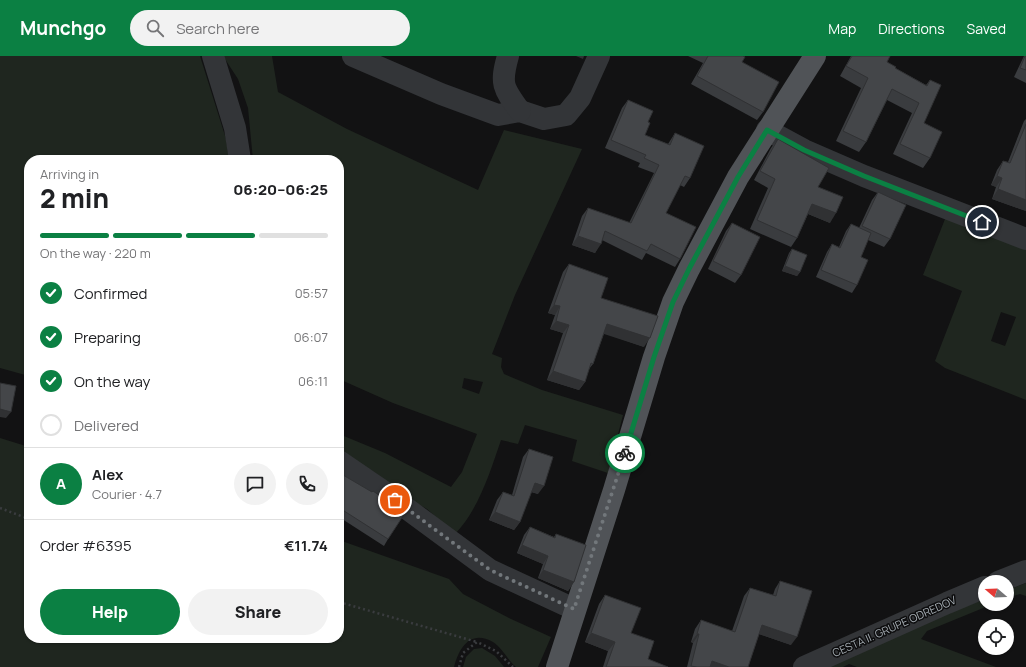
<!DOCTYPE html>
<meta charset="utf-8">
<style>
:root{--surface:#fff;--page:#f2f2f2;--text:#202124;--muted:#757577;--line:#e0e0e0;--accent:#0b8043}
body{margin:0;font-family:Manrope,sans-serif;background:var(--page);color:var(--text);height:100vh;display:flex;flex-direction:column;font-size:15px;white-space:nowrap}
*{box-sizing:border-box;margin:0}
p{font-size:13px;color:var(--muted)}
.icon{flex:none;width:22px;height:22px;fill:none;stroke:currentColor;stroke-width:2;stroke-linecap:round;stroke-linejoin:round}
.map{position:relative;flex:1;overflow:hidden}
.sheet{position:absolute;left:24px;top:99px;width:320px;height:488px;display:flex;flex-direction:column;background:var(--surface);border-radius:16px;box-shadow:0 1px 3px #0004}
.sheet>*{flex:none}
.needle{width:26px;rotate:289deg}
.buttons{position:absolute;left:978px;top:519px;display:grid;gap:8px}
.buttons a{display:grid;place-items:center;width:36px;height:36px;border-radius:50%;background:var(--surface);box-shadow:0 1px 3px #0004;font-size:20px}
.pin{position:absolute;display:grid;place-items:center;width:34px;height:34px;color:#fff;margin:-17px;border:2px solid #fff;border-radius:50%;box-shadow:0 1px 4px #0007}
.courier{position:absolute;display:grid;place-items:center;width:40px;height:40px;margin:-20px;border:3px solid #0b8043;border-radius:50%;background:#fff;color:#222;box-shadow:0 1px 5px #0007}
.summary em{font-style:normal;font-weight:800}
.summary div{display:flex;flex-direction:column-reverse}
.summary{display:flex;align-items:center;justify-content:space-between;height:68px;padding:0 16px}
h1{font-size:26px;font-weight:800;line-height:30px}
.bar{display:grid;grid-template-columns:repeat(4,1fr);gap:6px 4px;align-content:center;height:48px;padding:0 16px}
.bar i{height:5px;border-radius:3px;background:var(--line)}
.bar .selected{background:var(--accent)}
.bar p{grid-column:span 4}
.line{display:flex;align-items:center;gap:10px;padding:0 16px;border-top:1px solid var(--line)}
.line div{flex:1}
.round{display:grid;place-items:center;flex:none;width:42px;height:42px;border-radius:21px;background:var(--page)}
ol{padding:0 16px;list-style:none}
li{display:flex;align-items:center;gap:12px;height:44px}
li p{margin-inline-start:auto}
li .icon{padding:4px;border-radius:50%;background:var(--accent);color:#fff;stroke-width:4}
li:last-child{color:var(--muted)}
li i{width:22px;height:22px;border:2px solid var(--line);border-radius:50%}
.action{display:flex;gap:8px;margin-top:auto;padding:8px 16px}
.action a{flex:1;height:46px;border-radius:24px;background:var(--accent);color:#fff;font-size:16px;font-weight:800;line-height:46px;text-align:center}
.action a+a{background:var(--page);color:var(--text)}
header{display:flex;align-items:center;gap:24px;box-sizing:border-box;height:56px;padding:0 20px;background:var(--accent);color:#fff}
header strong{font-size:19px}
nav{display:flex;gap:22px;margin-inline-start:auto;font-size:14px}
.search{width:280px;height:36px;background:var(--page);display:flex;align-items:center;gap:10px;box-sizing:border-box;padding:0 14px;border-radius:22px;color:var(--muted);font-size:15px}
.map>svg:first-child{display:block}
</style>
<header>
<strong>Munchgo</strong>
<div class="search"><svg class="icon" aria-label="search" viewBox="0 0 24 24"><circle cx="10" cy="10" r="6"/><path d="M15 15l6 6"/></svg>Search here</div>
<nav><a>Map</a><a>Directions</a><a>Saved</a></nav>
</header>
<div class="map">
<svg width="1026" height="611" viewBox="0 0 1026 611">
<rect width="100%" height="100%" fill="#121213"/>
<g fill="#1f261f" fill-rule="evenodd">
<polygon points="0,0 200,0 226,83 229,104 29,104 29,320 0,312"/>
<path d="M223,0H272L278,36L347,73L478,134L504,74L582,93L515,239L492,298L502,302L501,311L504,318L542,334L623,359L608,417L572,405L577,384L525,369L518,388L501,384C490,416 479,453 455,478L427,453L411,444L377,418L339,394V378L385,397L451,431L462,416L477,378L393,347L339,323V104H253L248,52L238,23ZM464,322L483,326L479,338L462,332Z"/>
<path d="M947,158L1026,190V344L945,312L935,305L962,235L923,219ZM1001,256L1016,261L1005,290L991,285Z"/>
<path d="M0,382L29,391V582H339V484L449,523L463,538L511,563L551,581L538,611H516C508,604 502,592 493,586C470,573 459,592 454,611H0Z"/>
<polygon points="1026,527 1026,540 1020,538 1007,542 1007,534"/>
<polygon points="985,543 985,548 993,548 927,575 921,583 996,611 857,611 849,608 843,611 826,611 909,572"/>
<polygon points="482,592 495,600 504,611 463,611 466,601 474,593"/>
</g>
<g fill="none" stroke-linecap="round" stroke-linejoin="round">
<g stroke="#3a3c3f" stroke-width="2.5" stroke-dasharray="2 3" stroke-linecap="butt">
<polyline points="0,452 29,463"/>
<polyline points="339,546 477,586"/>
<polyline points="459,611 463,597 477,586 496,595 513,611"/>
</g>
<g stroke="#333538" stroke-width="22">
<polyline points="213,0 235,72 240,104"/>
<polyline points="353,0 441,38 498,59 520,55 544,63 566,59 580,42 599,0"/>
<path d="M508,0C500,28 503,32 520,55"/>
<polyline points="767,74 804,94 864,120 1026,183"/>
<polyline points="339,405 383,435 490,514 574,553"/>
<polyline points="998,526 1026,515"/>
<polyline points="804,611 947,547 985,531"/>
</g>
<polyline stroke="#505357" stroke-width="22" points="557,611 614,434 654,301 673,246 689,213 738,121 815,0"/>
</g>
<g fill="#3a3c3f">
<polygon points="688,0 743,0 742,6 763,56 757,64 691,28 703,7"/>
<polygon points="851,0 890,0 887,6 895,12 926,29 930,24 924,67 930,102 923,112 893,98 912,57 887,44 866,86 859,96 836,85 861,32 840,20"/>
<polygon points="1024,0 1026,0 1026,27 1014,21"/>
<polygon points="628,44 648,66 645,79 668,88 675,77 690,122 684,131 680,129 666,157 680,203 675,211 646,197 642,204 602,184 595,197 572,189 582,160 588,152 629,167 654,117 638,111 640,107 605,92 622,52"/>
<polygon points="1026,63 1026,155 992,143 996,131 991,129 997,114 1003,105 1008,106 1024,65"/>
<polygon points="778,83 818,131 830,167 808,158 797,182 791,191 750,173 768,132 754,124 771,92"/>
<polygon points="878,136 890,183 884,191 868,184 861,201 857,229 852,237 816,221 827,196 832,188 839,191 846,175 851,168 859,172 872,144"/>
<polygon points="732,167 741,219 735,227 708,213 726,175"/>
<polygon points="792,193 800,216 797,220 782,215 789,197"/>
<polygon points="569,208 601,242 644,291 604,277 593,308 589,313 585,326 579,334 547,324 563,277 550,273 555,259 548,257 563,216"/>
<polygon points="529,393 538,438 531,436 520,466 514,474 489,464 497,444 503,436 512,439 523,401"/>
<polygon points="343,419 388,483 384,490 339,461 339,424"/>
<polygon points="530,471 554,481 556,478 574,526 568,535 538,522 543,508 517,497 524,479"/>
<polygon points="780,525 791,589 759,578 748,611 687,611 693,587 691,586 695,573 701,564 732,575 744,540 750,532 773,539 775,533"/>
<polygon points="605,539 631,577 648,603 668,611 603,611 608,595 585,586 599,548"/>
</g>
<g fill="#303133">
<polygon points="576,0 584,0 583,3"/>
<polygon points="997,120 1002,122 996,131 991,129"/>
<polygon points="998,133 1026,144 1026,155 992,143"/>
<polygon points="812,148 836,157 830,167 806,157"/>
<polygon points="578,180 601,188 595,197 572,189"/>
<polygon points="785,210 800,216 797,220 782,215"/>
<polygon points="554,249 560,250 555,259 548,257"/>
<polygon points="556,265 569,269 563,277 550,273"/>
<polygon points="607,268 650,282 644,291 601,277"/>
<polygon points="553,315 585,326 579,334 547,324"/>
<polygon points="0,353 11,356 6,362 0,361"/>
<polygon points="535,427 544,430 538,438 529,435"/>
<polygon points="495,456 520,466 514,474 489,464"/>
<polygon points="522,489 548,500 543,508 517,497"/>
<polygon points="543,514 574,526 568,535 538,522"/>
<polygon points="762,569 797,581 791,589 756,577"/>
<polygon points="591,577 615,586 608,595 585,586"/>
<polygon points="697,578 699,578 693,587 691,586"/>
<polygon points="712,605 729,611 708,611"/>
</g>
<g fill="#444649" stroke="#303133">
<polygon points="708,0 743,0 745,1 742,6 779,26 763,56 697,20"/>
<polygon points="852,0 890,0 887,6 896,11 895,12 927,30 930,24 941,29 924,67 942,76 930,102 900,88 919,47 892,33 866,86 843,75 868,22 846,10"/>
<polygon points="1025,0 1026,0 1026,14 1020,12"/>
<polygon points="628,44 653,55 648,66 650,67 645,79 670,89 675,77 704,90 690,122 685,120 666,157 696,171 680,203 651,188 647,195 605,175 601,188 578,180 588,152 631,167 659,109 644,102 646,99 611,84"/>
<polygon points="1026,68 1026,144 998,133 1002,122 997,120 1003,105 1010,107"/>
<polygon points="778,83 829,112 818,131 843,141 836,157 812,148 797,182 757,164 775,123 760,115"/>
<polygon points="878,136 906,149 890,183 862,170"/>
<polygon points="732,167 760,181 741,219 713,205"/>
<polygon points="851,168 871,177 861,201 868,204 857,229 821,214 832,188 840,192"/>
<polygon points="792,193 807,199 800,216 785,210"/>
<polygon points="569,208 608,222 601,242 658,260 650,282 607,268 593,308 591,307 585,326 553,315 569,269 556,265 560,250 554,249"/>
<polygon points="0,327 16,330 11,356 0,353"/>
<polygon points="529,393 553,401 544,430 535,427 520,466 495,456 503,436 514,440"/>
<polygon points="343,419 372,436 373,435 405,457 388,483 341,453 339,457 339,425"/>
<polygon points="530,471 555,482 556,478 586,489 574,526 543,514 548,500 522,489"/>
<polygon points="780,525 812,535 797,581 762,569 748,611 729,611 712,605 710,611 697,611 691,610 699,578 697,578 701,564 735,576 750,532 776,540"/>
<polygon points="605,539 641,552 631,577 654,585 648,603 668,611 606,611 615,586 591,577"/>
</g>
<g fill="none" stroke-linecap="round" stroke-linejoin="round">
<polyline stroke="#72777b" stroke-width="4" stroke-dasharray="0 7.2" points="395,444 490,514 574,553 625,397"/>
<polyline stroke="#0b8043" stroke-width="5" points="625,397 654,301 673,246 689,213 738,121 767,74 804,94 864,120 982,166"/>
</g>
<g text-anchor="middle" dominant-baseline="central" stroke-width="3" stroke-linejoin="round" paint-order="stroke">
<g font-size="11" fill="#a5adb3" stroke="#0d0d0e">
<text transform="translate(894 570) rotate(-24)">CESTA II. GRUPE ODREDOV</text>
</g>
</g>
</svg>
<div class="buttons">
<a><svg class="needle" viewBox="-14 -14 28 28"><path d="M0-13l5 13h-10z" fill="#e53935"/><path d="M0 13l5-13h-10z" fill="#757577"/></svg></a>
<a><svg class="icon" aria-label="locate" viewBox="0 0 24 24"><circle cx="12" cy="12" r="6"/><path d="M12 2v4M12 18v4M2 12h4M18 12h4"/></svg></a>
</div>
<div class="pin" style="left:395px;top:444px;background:#ea580c"><svg class="icon" aria-label="bag" viewBox="0 0 24 24"><path d="M5 8h14l-1 12H6zM9 8a3 3 0 0 1 6 0"/></svg></div>
<div class="pin" style="left:982px;top:166px;background:#1f2937"><svg class="icon" aria-label="home" viewBox="0 0 24 24"><path d="M3 11l9-7 9 7M6 9v11h12V9"/></svg></div>
<div class="courier" style="left:625px;top:397px"><svg class="icon" aria-label="bike" viewBox="0 0 24 24"><circle cx="6" cy="16" r="4"/><circle cx="18" cy="16" r="4"/><path d="M6 16l4-8h5l3 8M10 8l3 8H6M13 5h3"/></svg></div>
<section class="sheet">
<div class="summary"><div><h1>2 min</h1><p>Arriving in</p></div><em>06:20–06:25</em></div>
<div class="bar"><i class="selected"></i><i class="selected"></i><i class="selected"></i><i></i><p>On the way · 220 m</p></div>
<ol>
<li><svg class="icon" aria-label="check" viewBox="0 0 24 24"><path d="M5 12l5 5 9-10"/></svg>Confirmed<p>05:57</p></li>
<li><svg class="icon" aria-label="check" viewBox="0 0 24 24"><path d="M5 12l5 5 9-10"/></svg>Preparing<p>06:07</p></li>
<li><svg class="icon" aria-label="check" viewBox="0 0 24 24"><path d="M5 12l5 5 9-10"/></svg>On the way<p>06:11</p></li>
<li><i></i>Delivered</li>
</ol>
<div class="line" style="height:72px"><b class="round" style="background:var(--accent);color:#fff">A</b><div><b>Alex</b><p>Courier · 4.7</p></div><a class="round"><svg class="icon" aria-label="chat" viewBox="0 0 24 24"><path d="M4 5h16v11H9l-5 4z"/></svg></a><a class="round"><svg class="icon" aria-label="phone" viewBox="0 0 24 24"><path d="M5 4h4l2 5-3 2q2 4 5 5l2-3 5 2v4C11 20 4 13 5 4z"/></svg></a></div>
<div class="line" style="height:52px"><div>Order #6395</div><b>€11.74</b></div>
<div class="action"><a>Help</a><a>Share</a></div>
</section>
</div>
